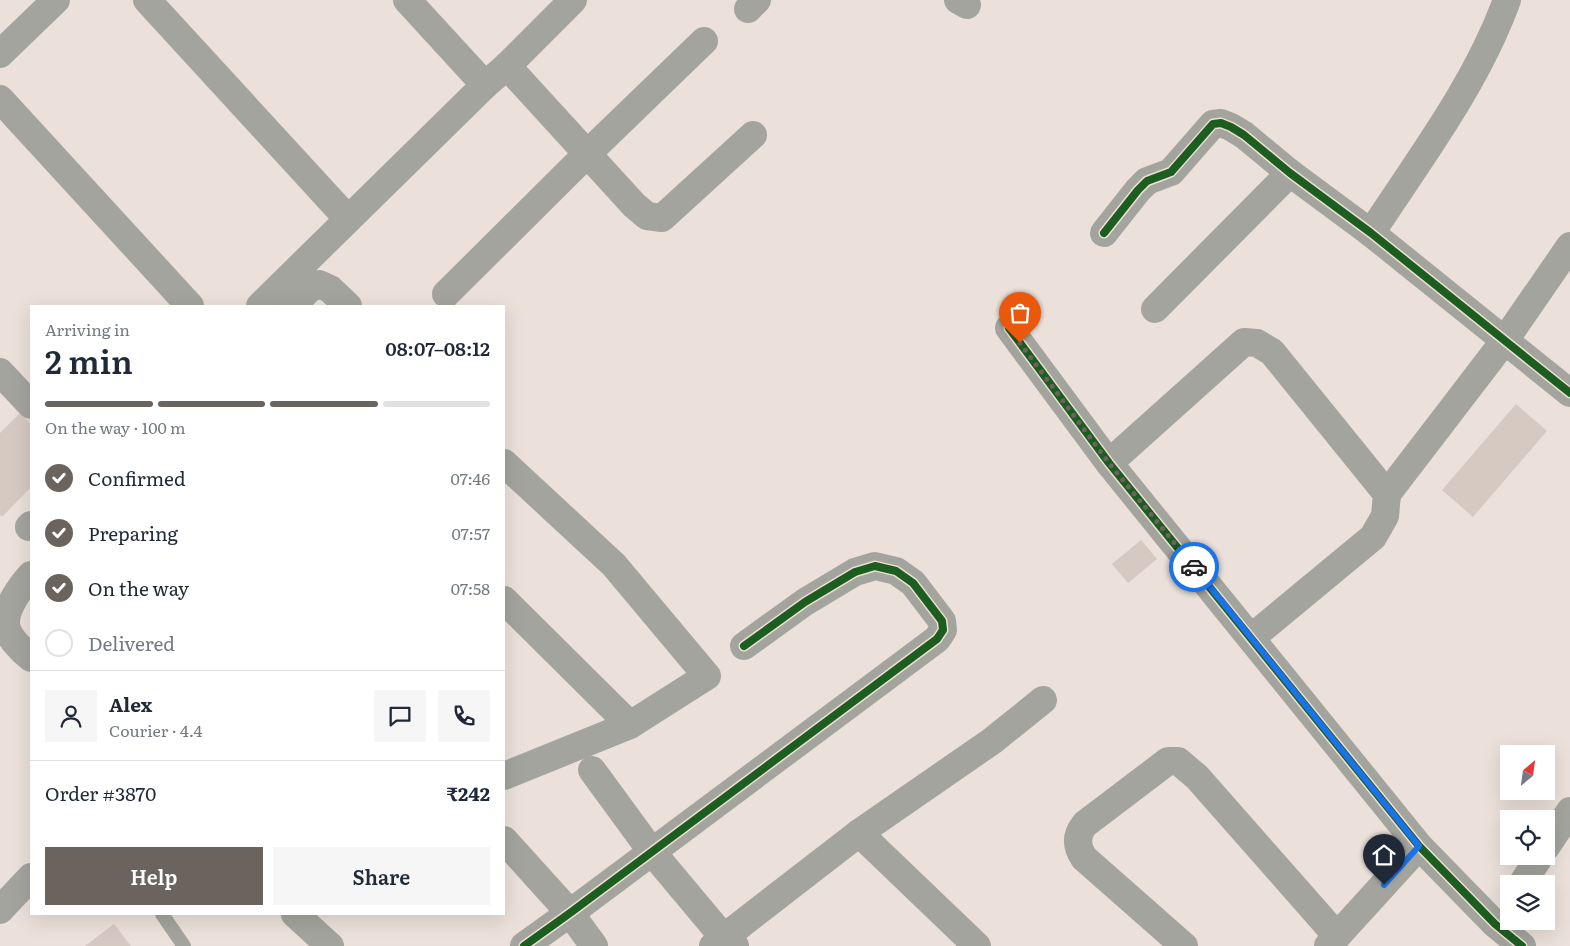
<!DOCTYPE html>
<meta charset="utf-8">
<style>
:root{--surface:#fff;--page:#f6f6f7;--text:#1f2937;--muted:#747a83;--line:#e0e1e3;--accent:#6b635e}
body{margin:0;font-family:Literata,serif;background:var(--page);color:var(--text);height:100vh;display:flex;flex-direction:column;font-size:19px;white-space:nowrap}
*{box-sizing:border-box;margin:0}
p{font-size:16px;color:var(--muted)}
.icon{flex:none;width:28px;height:28px;fill:none;stroke:currentColor;stroke-width:2;stroke-linecap:round;stroke-linejoin:round}
.map{position:relative;flex:1;overflow:hidden}
.sheet{position:absolute;left:30px;top:305px;width:475px;height:610px;display:flex;flex-direction:column;background:var(--surface);border-radius:0px;box-shadow:0 5px 20px #0002}
.sheet>*{flex:none}
.needle{width:32px;rotate:29deg}
.buttons{position:absolute;left:1500px;top:745px;display:grid;gap:10px}
.buttons a{display:grid;place-items:center;width:55px;height:55px;border-radius:0px;background:var(--surface);box-shadow:0 5px 20px #0002;font-size:25px}
.pin{position:absolute;display:grid;place-items:center;width:42px;height:42px;color:#fff;margin:-51px -21px;border-radius:50% 50% 50% 0;rotate:-45deg;box-shadow:0 0 5px #0007}
.pin .icon{rotate:45deg}
.courier{position:absolute;display:grid;place-items:center;width:50px;height:50px;margin:-25px;border:4px solid #1a73e8;border-radius:50%;background:#fff;color:#222;box-shadow:0 1px 6px #0007}
.overview em{font-style:normal;font-weight:600}
.overview div{display:flex;flex-direction:column-reverse}
.overview{display:flex;align-items:center;justify-content:space-between;height:85px;padding:0 15px}
h1{font-size:32px;font-weight:600;line-height:38px}
.bar{display:grid;grid-template-columns:repeat(4,1fr);gap:8px 5px;align-content:center;height:60px;padding:0 15px}
.bar i{height:6px;border-radius:4px;background:var(--line)}
.bar .current{background:var(--accent)}
.bar p{grid-column:span 4}
.line{display:flex;align-items:center;gap:12px;padding:0 15px;border-top:1px solid var(--line)}
.line div{flex:1}
.round{display:grid;place-items:center;flex:none;width:52px;height:52px;border-radius:0px;background:var(--page)}
ol{padding:0 15px;list-style:none}
li{display:flex;align-items:center;gap:15px;height:55px}
li p{margin-inline-start:auto}
li .icon{padding:5px;border-radius:50%;background:var(--accent);color:#fff;stroke-width:4}
li:last-child{color:var(--muted)}
li i{width:28px;height:28px;border:2px solid var(--line);border-radius:50%}
.primary-button{display:flex;gap:10px;margin-top:auto;padding:10px 15px}
.primary-button a{flex:1;height:58px;border-radius:0px;background:var(--accent);color:#fff;font-size:20px;font-weight:600;line-height:58px;text-align:center}
.primary-button a+a{background:var(--page);color:var(--text)}
.map>svg:first-child{display:block}
</style>
<div class="map">
<svg width="1570" height="946" viewBox="0 0 1570 946">
<rect width="100%" height="100%" fill="#ebe0da"/>
<g fill="#d6c9c1">
<polygon points="1516,404 1547,431 1473,517 1442,490"/>
<polygon points="20,413 31,424 31,487 2,517 0,515 0,433"/>
<polygon points="1141,540 1157,559 1128,583 1112,564"/>
<polygon points="114,924 131,946 85,946"/>
</g>
<g fill="none" stroke-linecap="round" stroke-linejoin="round">
<polyline stroke="#a4a49e" stroke-width="14" points="162,914 184,946"/>
<g stroke="#a4a49e" stroke-width="28">
<polyline points="147,0 348,219"/>
<polyline points="407,0 485,85"/>
<polyline points="958,0 967,5"/>
<polyline points="748,9 757,0"/>
<polyline points="0,54 56,0"/>
<polyline points="507,66 634,205 647,216 662,218 753,135"/>
<polyline points="0,99 190,306"/>
<polyline points="1104,233 1138,190 1147,181 1171,172 1213,124 1221,123 1231,127 1244,135 1290,173 1371,233 1570,393"/>
<path d="M1371,233C1420,158 1476,85 1507,0"/>
<polyline points="446,294 588,153 704,41"/>
<polyline points="260,306 485,85 507,66 573,0"/>
<polyline points="292,306 309,289 319,284 330,289 348,306"/>
<polyline points="1155,309 1290,173"/>
<polyline points="1009,328 1109,463 1419,846 1495,924 1522,946"/>
<polyline points="0,372 31,405"/>
<polyline points="504,463 614,565 707,676 630,725 504,776"/>
<polyline points="1109,463 1244,342 1257,343 1272,352 1387,494 1385,516 1373,537 1251,638"/>
<polyline points="1387,494 1505,340 1570,246"/>
<polyline points="29,527 31,525"/>
<path d="M31,575C21,586 5,608 6,624C7,636 22,651 31,658"/>
<polyline points="504,600 630,725"/>
<polyline points="592,770 652,852 724,938 735,946"/>
<polyline points="859,833 977,946"/>
<polyline points="504,840 570,913 594,946"/>
<polyline points="1546,847 1570,811"/>
<polyline points="1522,884 1540,856"/>
<polyline points="0,910 31,877"/>
<polyline points="295,914 330,946"/>
<polyline points="524,946 570,913 937,639 943,630 942,621 913,583 896,571 875,566 855,572 805,602 744,646"/>
<polyline points="713,946 859,833 992,741 1043,700"/>
<path d="M1184,946L1084,858C1076,846 1076,835 1085,824L1168,761H1178L1197,777L1337,936"/>
<polyline points="1328,946 1419,846"/>
</g>
<g stroke="#f1dfd4" stroke-width="11">
<g id="cycleway">
<polyline points="1104,233 1138,190 1147,181 1171,172 1213,124 1221,123 1231,127 1244,135 1290,173 1371,233 1570,393"/>
<polyline points="1009,328 1109,463 1419,846 1495,924 1522,946"/>
<polyline points="524,946 570,913 937,639 943,630 942,621 913,583 896,571 875,566 855,572 805,602 744,646"/>
</g>
</g>
<use href="#cycleway" stroke="#1b5e20" stroke-width="8"/>
</g>
<g fill="none" stroke-linecap="round" stroke-linejoin="round">
<polyline stroke="#6b635e" stroke-width="5" stroke-dasharray="0 9" points="1020,343 1109,463 1194,567"/>
<polyline stroke="#1a73e8" stroke-width="6" points="1194,567 1419,846 1384,885"/>
</g>
</svg>
<div class="buttons">
<a><svg class="needle" viewBox="-14 -14 28 28"><path d="M0-13l5 13h-10z" fill="#e53935"/><path d="M0 13l5-13h-10z" fill="#747a83"/></svg></a>
<a><svg class="icon" aria-label="locate" viewBox="0 0 24 24"><circle cx="12" cy="12" r="6"/><path d="M12 2v4M12 18v4M2 12h4M18 12h4"/></svg></a>
<a><svg class="icon" aria-label="layers" viewBox="0 0 24 24"><path d="M12 4l9 5-9 5-9-5zM3 14l9 5 9-5"/></svg></a>
</div>
<div class="pin" style="left:1020px;top:343px;background:#ea580c"><svg class="icon" aria-label="bag" viewBox="0 0 24 24"><path d="M5 8h14l-1 12H6zM9 8a3 3 0 0 1 6 0"/></svg></div>
<div class="pin" style="left:1384px;top:885px;background:#1f2937"><svg class="icon" aria-label="home" viewBox="0 0 24 24"><path d="M3 11l9-7 9 7M6 9v11h12V9"/></svg></div>
<div class="courier" style="left:1194px;top:567px"><svg class="icon" aria-label="car" viewBox="0 0 24 24"><path d="M5 17H2v-5l4-1 3-4h7l3 4 3 1v5h-3M9 17h6M6 11h13"/><circle cx="7" cy="17" r="2"/><circle cx="17" cy="17" r="2"/></svg></div>
<section class="sheet">
<div class="overview"><div><h1>2 min</h1><p>Arriving in</p></div><em>08:07–08:12</em></div>
<div class="bar"><i class="current"></i><i class="current"></i><i class="current"></i><i></i><p>On the way · 100 m</p></div>
<ol>
<li><svg class="icon" aria-label="check" viewBox="0 0 24 24"><path d="M5 12l5 5 9-10"/></svg>Confirmed<p>07:46</p></li>
<li><svg class="icon" aria-label="check" viewBox="0 0 24 24"><path d="M5 12l5 5 9-10"/></svg>Preparing<p>07:57</p></li>
<li><svg class="icon" aria-label="check" viewBox="0 0 24 24"><path d="M5 12l5 5 9-10"/></svg>On the way<p>07:58</p></li>
<li><i></i>Delivered</li>
</ol>
<div class="line" style="height:90px"><a class="round"><svg class="icon" aria-label="person" viewBox="0 0 24 24"><circle cx="12" cy="8" r="4"/><path d="M4 21q1-7 8-7t8 7"/></svg></a><div><b>Alex</b><p>Courier · 4.4</p></div><a class="round"><svg class="icon" aria-label="chat" viewBox="0 0 24 24"><path d="M4 5h16v11H9l-5 4z"/></svg></a><a class="round"><svg class="icon" aria-label="phone" viewBox="0 0 24 24"><path d="M5 4h4l2 5-3 2q2 4 5 5l2-3 5 2v4C11 20 4 13 5 4z"/></svg></a></div>
<div class="line" style="height:65px"><div>Order #3870</div><b>₹242</b></div>
<div class="primary-button"><a>Help</a><a>Share</a></div>
</section>
</div>
